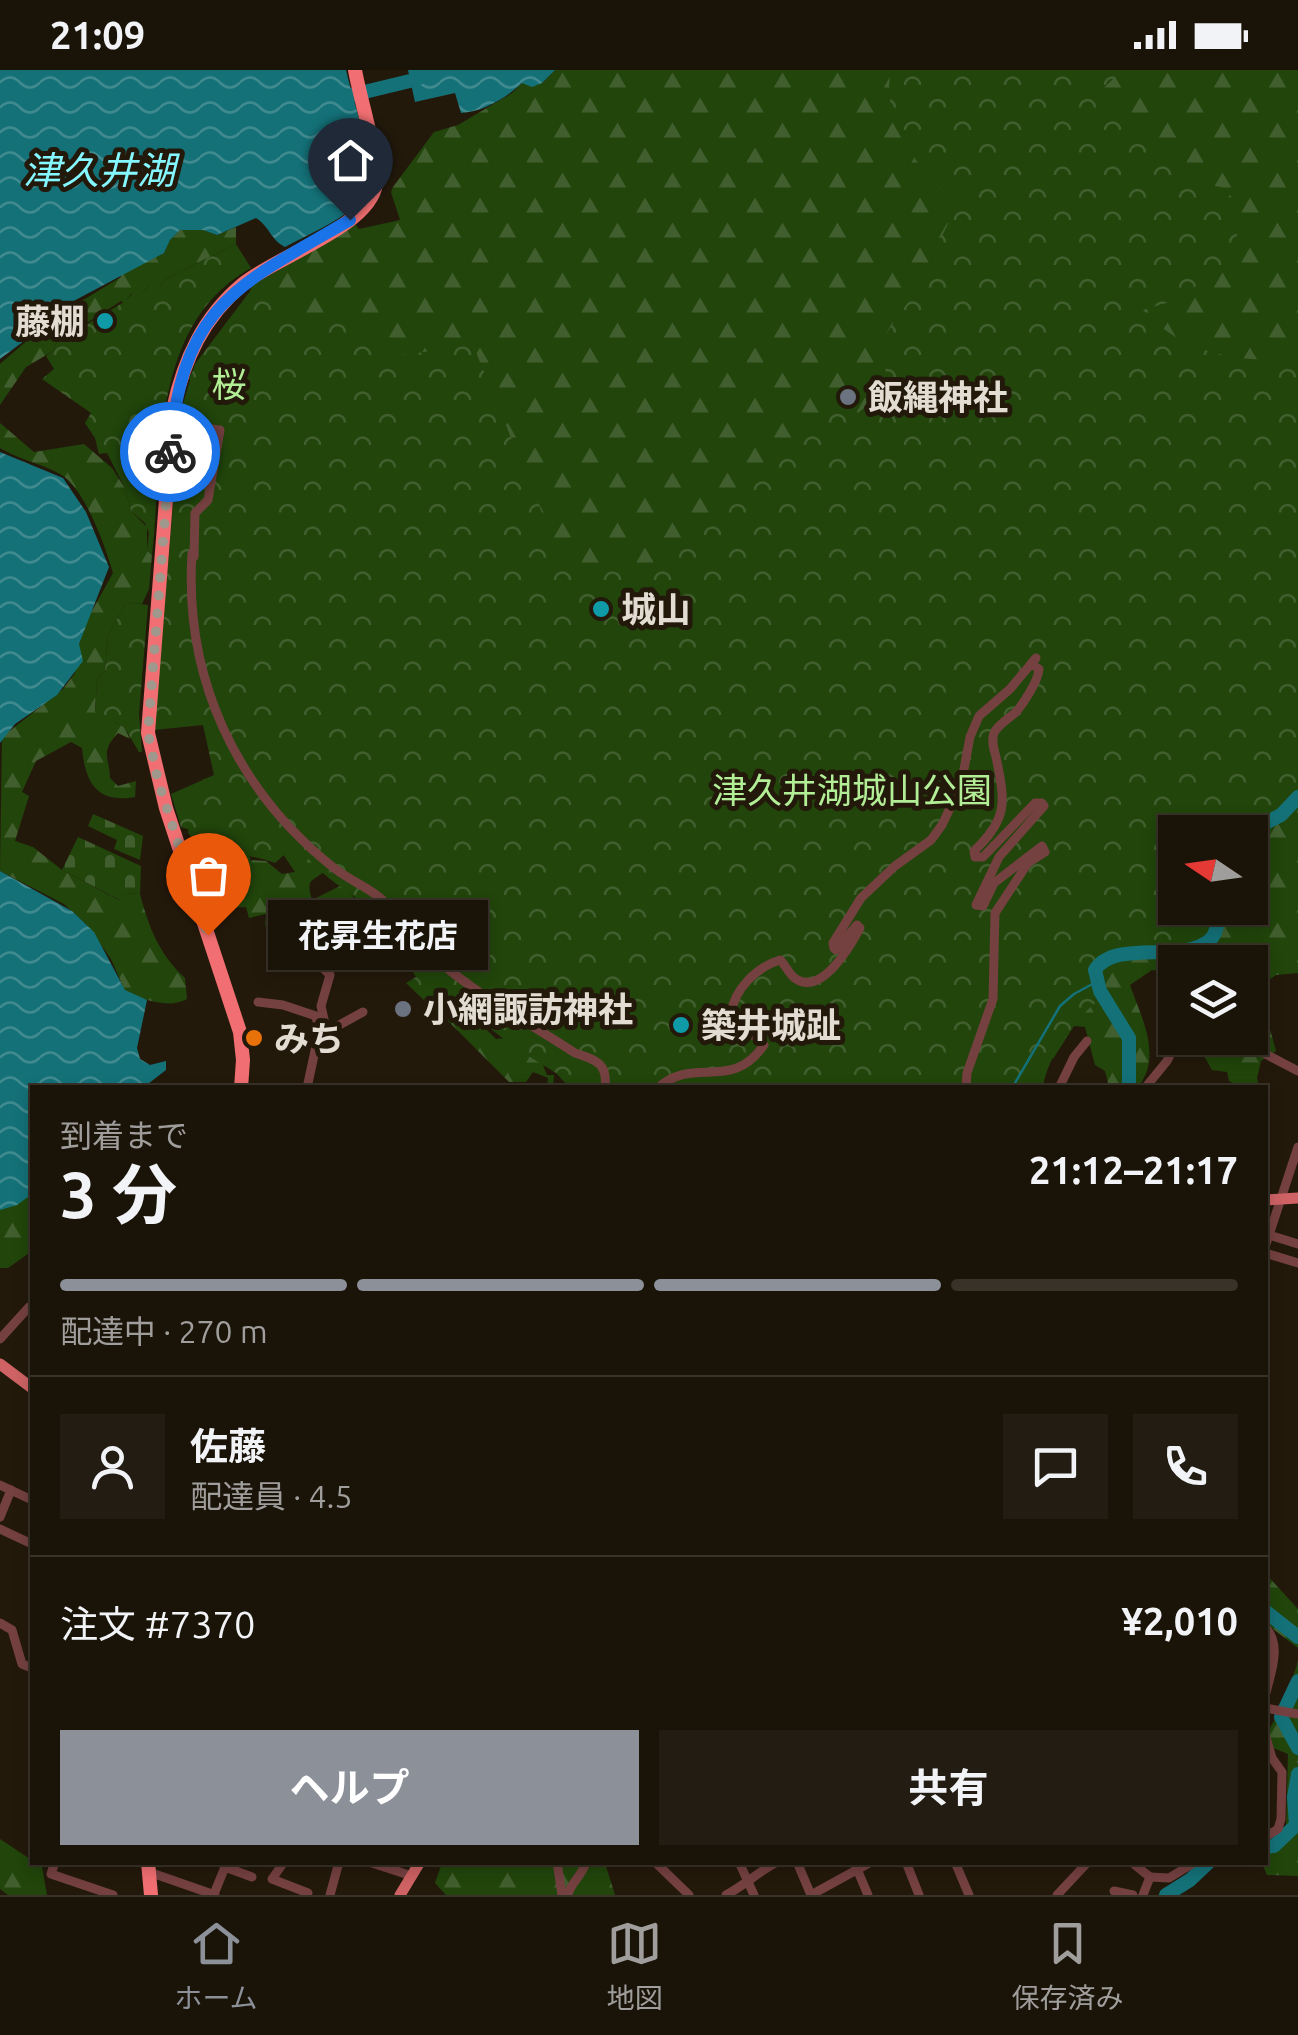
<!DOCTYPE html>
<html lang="ja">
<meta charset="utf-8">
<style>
:root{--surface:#1a1308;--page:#231c12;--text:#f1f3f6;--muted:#9f9e9c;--line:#383229;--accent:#8c9099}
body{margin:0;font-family:Ubuntu,"Noto Sans JP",sans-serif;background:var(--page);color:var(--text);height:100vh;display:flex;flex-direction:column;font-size:38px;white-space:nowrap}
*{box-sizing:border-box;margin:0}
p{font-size:32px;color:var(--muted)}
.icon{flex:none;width:55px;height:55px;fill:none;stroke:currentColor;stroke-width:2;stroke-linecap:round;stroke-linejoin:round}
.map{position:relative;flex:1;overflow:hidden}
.details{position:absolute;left:30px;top:1015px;width:1238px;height:780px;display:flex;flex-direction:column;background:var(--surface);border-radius:0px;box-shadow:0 5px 15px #0003,0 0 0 2px var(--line)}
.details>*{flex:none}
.needle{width:65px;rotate:283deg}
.fabs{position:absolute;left:1158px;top:745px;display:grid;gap:20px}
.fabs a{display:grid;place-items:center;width:110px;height:110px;border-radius:0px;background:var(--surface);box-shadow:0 5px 15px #0003,0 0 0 2px var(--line);font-size:50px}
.pin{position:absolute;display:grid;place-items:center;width:85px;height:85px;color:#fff;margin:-102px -42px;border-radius:50% 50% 50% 0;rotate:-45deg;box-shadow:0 0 10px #0007}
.pin .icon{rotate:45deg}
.courier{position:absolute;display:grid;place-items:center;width:100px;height:100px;margin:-50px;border:8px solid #1a73e8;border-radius:50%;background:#fff;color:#222;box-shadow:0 2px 12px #0007}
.bubble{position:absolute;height:70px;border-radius:0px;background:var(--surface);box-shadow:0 5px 15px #0003,0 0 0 2px var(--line);font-size:32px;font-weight:700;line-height:70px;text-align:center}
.overview em{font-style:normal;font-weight:700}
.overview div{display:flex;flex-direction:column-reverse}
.overview{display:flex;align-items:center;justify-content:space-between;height:170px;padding:0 30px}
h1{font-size:65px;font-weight:700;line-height:75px}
.bar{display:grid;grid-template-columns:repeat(4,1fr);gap:15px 10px;align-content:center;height:120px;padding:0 30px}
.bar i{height:12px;border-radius:8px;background:var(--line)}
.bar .selected{background:var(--accent)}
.bar p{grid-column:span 4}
.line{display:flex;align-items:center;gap:25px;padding:0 30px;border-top:2px solid var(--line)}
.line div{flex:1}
.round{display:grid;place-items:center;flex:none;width:105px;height:105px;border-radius:0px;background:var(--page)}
.primary-button{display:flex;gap:20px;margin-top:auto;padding:20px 30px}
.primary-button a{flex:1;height:115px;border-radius:0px;background:var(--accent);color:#fff;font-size:40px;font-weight:700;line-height:115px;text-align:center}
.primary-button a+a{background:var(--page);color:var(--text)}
.status{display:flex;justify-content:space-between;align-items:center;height:70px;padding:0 50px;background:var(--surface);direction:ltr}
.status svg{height:28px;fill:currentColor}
.menu{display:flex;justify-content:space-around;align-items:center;height:140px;border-top:2px solid var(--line);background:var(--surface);font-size:28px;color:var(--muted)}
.menu a{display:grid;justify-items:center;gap:5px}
.menu .selected{color:var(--accent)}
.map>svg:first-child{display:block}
</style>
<div class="status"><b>21:09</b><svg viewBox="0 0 49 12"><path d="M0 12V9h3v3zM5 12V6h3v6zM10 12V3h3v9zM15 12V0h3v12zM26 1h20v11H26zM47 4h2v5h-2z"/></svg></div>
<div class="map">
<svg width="1298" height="1825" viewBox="0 0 1298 1825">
<defs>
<pattern id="forest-firs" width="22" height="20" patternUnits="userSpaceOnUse" patternTransform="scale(2.5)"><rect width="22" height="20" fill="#21450b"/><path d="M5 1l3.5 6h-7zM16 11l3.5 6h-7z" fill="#415f2e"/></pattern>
<pattern id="cemetery-stones" width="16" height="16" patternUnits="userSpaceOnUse" patternTransform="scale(2.5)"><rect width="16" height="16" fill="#21450b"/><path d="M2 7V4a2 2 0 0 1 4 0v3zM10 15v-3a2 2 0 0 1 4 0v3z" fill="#415f2e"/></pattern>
<pattern id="park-crowns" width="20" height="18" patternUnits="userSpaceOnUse" patternTransform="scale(2.5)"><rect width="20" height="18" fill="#21450b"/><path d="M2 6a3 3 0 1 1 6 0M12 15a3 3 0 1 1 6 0" fill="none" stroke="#415f2e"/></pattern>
<pattern id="water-waves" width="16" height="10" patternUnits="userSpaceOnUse" patternTransform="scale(2.5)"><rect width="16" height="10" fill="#147178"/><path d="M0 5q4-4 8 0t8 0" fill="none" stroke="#418b90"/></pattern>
</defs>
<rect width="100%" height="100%" fill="#23190b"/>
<g fill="url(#forest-firs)" fill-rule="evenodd">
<path d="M555,0H1298V903L1276,905L1253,921L1256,931L1250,939V892H1175V918L1172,903L1152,900L1130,915C1141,947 1163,986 1138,1017H1109L1105,1001L1095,995L1085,957L1074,956L1053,989L189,309C197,289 207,281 228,277L252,216L355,154L359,159L400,150L391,122L393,117L434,62L458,55L512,23L522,13H542ZM1175,762H1250V838H1175Z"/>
<polygon points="236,157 236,174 167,208 160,216 149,216 142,223 131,224 124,233 121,231 57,272 53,281 26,297 0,335 0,294 52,249 121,207 121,204 164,183 170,170 180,160 203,160 217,165"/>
<path d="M0,353L34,382L84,374L112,398L125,418L131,441L147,457V480L152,485L149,519L142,534L126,532L108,566L105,600L97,611L95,641L124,657L130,669L118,663C99,683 110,689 110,708L118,716L136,711L135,727C96,734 85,711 82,678L71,672L36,691L22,722L29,726L15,771L33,777L62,800L119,830L124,823L140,824C149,858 159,884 185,908L187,929C169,939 142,930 125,921L111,889L87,855L64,834L0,801L2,667L63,619L75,603L79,574L88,548L113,503C105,476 85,418 60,404C41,393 19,390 0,378Z"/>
<path d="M215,707L251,790L266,791L282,804L295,802L249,734L326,800C313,812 305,807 312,830L342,815L356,830H366L375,844L370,852L379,861H390L399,867V875L393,882L396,900H392L387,885L359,869L351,858L329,857L317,850L311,841L298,861H286L276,855L265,856L266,844L249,848L246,837L226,838L218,833L221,810C230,806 243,794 241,782L190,766L188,762L203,709Z"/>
<polygon points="444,924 468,939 471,947 481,948 482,955 496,969 507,968 540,988 547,1005 554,1005 553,1017 547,1017 548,1008 533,1002 526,1012 509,1012 447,950 436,953 432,948 432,937"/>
<polygon points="1250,959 1270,959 1276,981 1261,991 1257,1008 1259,1017 1241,1017 1229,1011 1227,1002 1212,1000 1194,968 1250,968"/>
<polygon points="32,1122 32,1181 8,1198 0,1198 0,1138"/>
<polygon points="1265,1503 1298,1539 1298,1578 1265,1553"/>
<path d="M1298,1591V1806L1267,1805L1262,1793L1265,1792V1774L1286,1757L1288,1684L1271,1677L1267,1663C1281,1640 1290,1617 1298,1591Z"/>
<polygon points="0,1769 42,1797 47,1825 8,1825 0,1819"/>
<polygon points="442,1793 605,1793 615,1825 446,1825 435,1813"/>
</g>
<g fill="url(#cemetery-stones)">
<polygon points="93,744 143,766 140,790 114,779 117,770 88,756"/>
<polygon points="78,767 141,796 140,824 124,823 120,830 62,800"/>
</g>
<g fill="url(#park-crowns)">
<path d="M891,0H1122L1102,20L1145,76L1173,91L1184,111L1221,117L1241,136C1242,161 1230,186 1217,208L1202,212L1176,230L1143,240C1182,284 1242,294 1298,288V715L1277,739L1237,762H1175V838H1214L1208,865L1187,874L1109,883C1088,894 1090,910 1101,928C1075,949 1048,985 1043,1017H569L556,1003L517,979L440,920L427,933L406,913L416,907L413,902L420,898C410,859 359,832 330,809C317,799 306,786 295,775L275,793C241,781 235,785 205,803L190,760L181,757L171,724L214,705L203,655L154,660L181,340L195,294L257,212L299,262L329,248H366L381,288L473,275L565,499L648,503L836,337L858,343L877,327L887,307L879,274L918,218L957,134C919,99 880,55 891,0Z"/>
<path d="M236,174L251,198C149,255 163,389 152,485L147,480L149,463L145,453L131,441L125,418L107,383L99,384L95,368L85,353L91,343L42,309L54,299L46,286L53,281L57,272L124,232L134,222L142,223L149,216H160L167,208Z"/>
<polygon points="126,532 148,535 139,644 142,682 139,682 124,657 95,642 97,611 105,600 108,566"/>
</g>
<g fill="url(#water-waves)">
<path d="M0,0H346C353,33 384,109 354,137C336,153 307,165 285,177C271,170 269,156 256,148L217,165L203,160H180L170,170L164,183L51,243L36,262L0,289Z"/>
<path d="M408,0H555L542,13L532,17L522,13C506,28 483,42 461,43L455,23L415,32Z"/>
<polygon points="0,382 63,408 86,442 109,497 79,574 83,591 57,625 15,654 0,673"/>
<polygon points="0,801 72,841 94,862 125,920 147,930 137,978 140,989 150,995 166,991 166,1000 144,1017 32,1018 32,1124 17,1135 0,1140"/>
</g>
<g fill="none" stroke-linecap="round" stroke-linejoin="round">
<g stroke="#147178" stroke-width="2.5">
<polyline points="879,1016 921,1018"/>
<polyline points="1012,1018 1060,936 1074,924 1096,912"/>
</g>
<g stroke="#147178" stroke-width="14">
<polyline points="352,25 414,10 437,0"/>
<polyline points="1248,762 1281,745 1298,727"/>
<path d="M1129,1018V968L1100,921L1095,900C1115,868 1184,895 1211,869C1218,862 1218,847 1219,838"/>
<polyline points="1265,1541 1298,1567"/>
<polyline points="1298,1611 1281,1647 1298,1678"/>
<polyline points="1265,1777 1274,1776 1296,1755 1294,1727 1298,1704"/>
<polyline points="1166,1825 1190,1810 1209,1792"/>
</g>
<g stroke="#744040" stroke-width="9">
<path d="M178,401C200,397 207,379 212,359L220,360L208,430L195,443L194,487"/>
<path d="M194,484H192C184,608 236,720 334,798C348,809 365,816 379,827C403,846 419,874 442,894C482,928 531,954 575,983C596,990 608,993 605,1018"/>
<polyline points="859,857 857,855 836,880 834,878 833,873 861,828 895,796 931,770 942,755 961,715 970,667 979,646 1010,619 1036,588"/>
<polyline points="314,889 330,905 321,936 326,958"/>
<polyline points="258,932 283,935 316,946 320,967"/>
<polyline points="1235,968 1298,1001"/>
<polyline points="307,1018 316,976 326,958 332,959 363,942"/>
<path d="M658,1018C694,985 731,1023 764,975L731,944C734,919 757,897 780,890C786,895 789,905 796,909C822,926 851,875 860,858"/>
<path d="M966,1018L967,1003L993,929L995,843L1028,793L1045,782L1042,776L994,813L983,836L976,835L999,787L1044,736L1042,733H1035L983,787H975L974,781C1009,748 1005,731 996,687C994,680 991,671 994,663C998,654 1010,648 1017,641C1025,631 1038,611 1039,599L1031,594"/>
<polyline points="1059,1018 1074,987 1087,971"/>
<polyline points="1145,1018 1167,991 1179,968"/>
<polyline points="1269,1165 1298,1174"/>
<polyline points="1265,1177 1298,1077"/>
<polyline points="1265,1183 1298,1193"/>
<polyline points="0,1269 29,1237 32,1237"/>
<polyline points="0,1415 32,1430"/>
<polyline points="0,1447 11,1420"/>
<polyline points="0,1459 32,1474"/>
<polyline points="0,1553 12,1560 22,1594 32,1598"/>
<path d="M1265,1557C1283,1575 1270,1604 1265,1627"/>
<polyline points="1265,1638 1298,1644"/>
<polyline points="1265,1664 1272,1688 1282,1702 1281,1749 1278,1759 1265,1767"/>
<polyline points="55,1792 51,1804 113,1825"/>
<polyline points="284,1792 272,1809 308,1823"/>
<polyline points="369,1792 412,1806"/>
<polyline points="557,1792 562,1825"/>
<polyline points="655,1792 689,1825"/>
<polyline points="739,1792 754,1825"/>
<polyline points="797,1792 811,1825"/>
<polyline points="854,1792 868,1825"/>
<polyline points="906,1792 919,1825"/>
<polyline points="955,1792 969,1825"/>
<polyline points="1135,1795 1150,1807"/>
<polyline points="149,1802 215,1825"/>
<polyline points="1114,1821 1133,1825"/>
<polyline points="214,1824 225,1797 252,1807"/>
<polyline points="330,1825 339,1792"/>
<path d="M568,1825C570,1813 583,1805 586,1792"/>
<path d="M726,1825C745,1815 758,1802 777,1792"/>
<polyline points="811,1825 871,1792"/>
<polyline points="1057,1825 1088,1792"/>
<polyline points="1143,1825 1150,1807 1169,1808 1195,1792"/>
</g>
<g stroke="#ce6264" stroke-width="11">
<polyline points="1265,1130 1298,1128"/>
<polyline points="0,1294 32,1318"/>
<polyline points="400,1825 420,1792"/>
</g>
<g stroke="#f16f72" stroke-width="14">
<path d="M241,1018L243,990L240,962L166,738L148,663L173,339C184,290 203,247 243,214C275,187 370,157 376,114C379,87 360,29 355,0"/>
<polyline points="148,1792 151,1825"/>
</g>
<polyline stroke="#744040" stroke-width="9" points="156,399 178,401"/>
</g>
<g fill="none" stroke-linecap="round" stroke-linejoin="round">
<polyline stroke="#a0988c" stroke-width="10" stroke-dasharray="0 18" points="170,382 148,663 158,711 208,865"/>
<path stroke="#1a73e8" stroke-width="12" d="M170,382C182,236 234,217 350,150"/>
</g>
<g fill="#0f9aa8" stroke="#23190b" stroke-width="4">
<circle cx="105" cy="251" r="10"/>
<circle cx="601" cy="539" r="10"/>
<circle cx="681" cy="955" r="10"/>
</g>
<g fill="#6b7280" stroke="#23190b" stroke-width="4">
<circle cx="848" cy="327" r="10"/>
<circle cx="403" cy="939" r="10"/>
</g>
<circle fill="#e8710a" stroke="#23190b" stroke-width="4" cx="254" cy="968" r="10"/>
<g text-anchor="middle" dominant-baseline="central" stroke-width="10" stroke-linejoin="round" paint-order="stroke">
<g font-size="35" font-weight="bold" fill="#e3dcd2" stroke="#23190b" text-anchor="start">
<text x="85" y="251" text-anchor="end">藤棚</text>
<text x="868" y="327">飯縄神社</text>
<text x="621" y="539">城山</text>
<text x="423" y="939">小網諏訪神社</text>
<text x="701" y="955">築井城趾</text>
<text x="274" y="968">みち</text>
</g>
<g font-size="35" fill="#b2ee96" stroke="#23190b">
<text x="229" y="314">桜</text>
<text x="852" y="720">津久井湖城山公園</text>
</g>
<g font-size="38" font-style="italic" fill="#85f7ff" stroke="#23190b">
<text x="99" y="100">津久井湖</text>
</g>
</g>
</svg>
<div class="fabs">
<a><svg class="needle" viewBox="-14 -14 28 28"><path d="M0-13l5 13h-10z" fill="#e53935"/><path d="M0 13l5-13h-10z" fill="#9f9e9c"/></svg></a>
<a><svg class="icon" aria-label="layers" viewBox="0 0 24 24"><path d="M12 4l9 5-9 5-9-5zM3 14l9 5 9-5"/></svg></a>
</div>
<div class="pin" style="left:208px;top:865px;background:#ea580c"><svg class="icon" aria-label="bag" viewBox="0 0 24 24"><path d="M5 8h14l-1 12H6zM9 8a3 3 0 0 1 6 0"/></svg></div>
<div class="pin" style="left:350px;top:150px;background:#1f2937"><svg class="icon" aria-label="home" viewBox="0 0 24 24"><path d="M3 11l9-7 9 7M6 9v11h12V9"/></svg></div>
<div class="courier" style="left:170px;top:382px"><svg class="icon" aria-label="bike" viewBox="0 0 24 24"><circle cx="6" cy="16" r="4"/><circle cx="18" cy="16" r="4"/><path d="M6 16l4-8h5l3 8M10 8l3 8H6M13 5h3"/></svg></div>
<div class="bubble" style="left:268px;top:830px;width:220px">花昇生花店</div>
<section class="details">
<div class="overview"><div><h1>3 分</h1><p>到着まで</p></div><em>21:12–21:17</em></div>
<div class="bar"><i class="selected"></i><i class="selected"></i><i class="selected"></i><i></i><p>配達中 · 270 m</p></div>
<div class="line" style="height:180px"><a class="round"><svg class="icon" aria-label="person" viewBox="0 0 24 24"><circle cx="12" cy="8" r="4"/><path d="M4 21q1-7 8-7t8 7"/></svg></a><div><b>佐藤</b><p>配達員 · 4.5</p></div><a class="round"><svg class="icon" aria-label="chat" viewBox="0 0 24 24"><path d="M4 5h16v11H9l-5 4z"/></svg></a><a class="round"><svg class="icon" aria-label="phone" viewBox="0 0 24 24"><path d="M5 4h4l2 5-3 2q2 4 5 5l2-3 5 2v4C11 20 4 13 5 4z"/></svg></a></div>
<div class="line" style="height:130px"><div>注文 #7370</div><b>¥2,010</b></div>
<div class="primary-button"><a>ヘルプ</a><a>共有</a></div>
</section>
</div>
<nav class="menu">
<a class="selected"><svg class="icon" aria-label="home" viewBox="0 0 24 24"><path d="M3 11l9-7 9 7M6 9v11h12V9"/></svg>ホーム</a>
<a><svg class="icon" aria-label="map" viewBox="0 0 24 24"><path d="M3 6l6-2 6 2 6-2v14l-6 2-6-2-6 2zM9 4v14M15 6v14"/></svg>地図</a>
<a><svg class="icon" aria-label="saved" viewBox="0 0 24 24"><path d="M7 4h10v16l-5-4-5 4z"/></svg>保存済み</a>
</nav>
